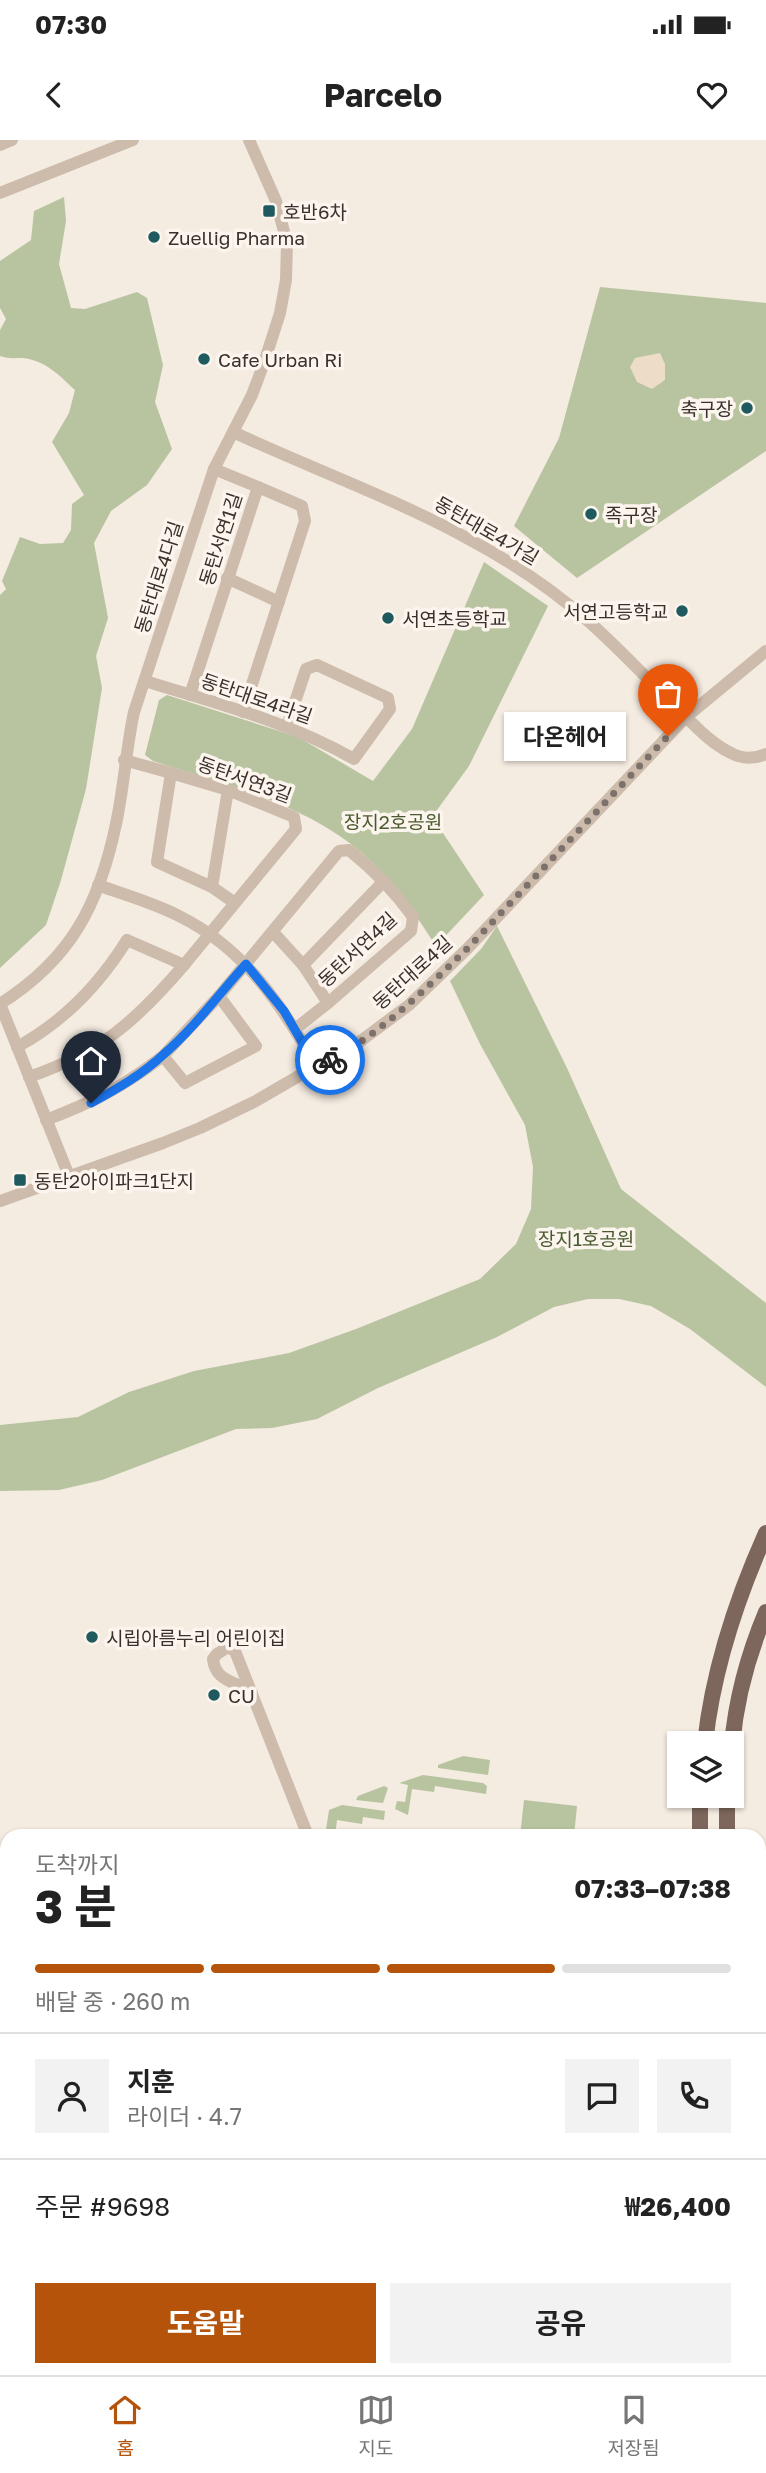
<!DOCTYPE html>
<html lang="ko">
<meta charset="utf-8">
<style>
:root{--surface:#fff;--page:#f2f2f2;--text:#222;--muted:#767676;--line:#e0e0e0;--accent:#b45309}
body{margin:0;font-family:"Golos Text","Noto Sans KR",sans-serif;background:var(--page);color:var(--text);height:100vh;display:flex;flex-direction:column;font-size:26px;white-space:nowrap}
*{box-sizing:border-box;margin:0}
p{font-size:23px;color:var(--muted)}
.icon{flex:none;width:38px;height:38px;fill:none;stroke:currentColor;stroke-width:2;stroke-linecap:round;stroke-linejoin:round}
.map{position:relative;flex:1;overflow:hidden}
.drawer{position:absolute;left:0px;top:1689px;width:766px;height:548px;display:flex;flex-direction:column;background:var(--surface);border-radius:21px 21px 0 0;box-shadow:0 2px 5px #0004}
.drawer>*{flex:none}
.buttons{position:absolute;left:667px;top:1591px;display:grid;gap:14px}
.buttons a{display:grid;place-items:center;width:77px;height:77px;border-radius:0px;background:var(--surface);box-shadow:0 2px 5px #0004;font-size:35px}
.pin{position:absolute;display:grid;place-items:center;width:60px;height:60px;color:#fff;margin:-72px -30px;border-radius:50% 50% 50% 0;rotate:-45deg;box-shadow:0 0 7px #0007}
.pin .icon{rotate:45deg}
.courier{position:absolute;display:grid;place-items:center;width:70px;height:70px;margin:-35px;border:5px solid #1a73e8;border-radius:50%;background:#fff;color:#222;box-shadow:0 2px 9px #0007}
.bubble{position:absolute;height:49px;border-radius:0px;background:var(--surface);box-shadow:0 2px 5px #0004;font-size:23px;font-weight:700;line-height:49px;text-align:center}
.head em{font-style:normal;font-weight:700}
.head div{display:flex;flex-direction:column-reverse}
.head{display:flex;align-items:center;justify-content:space-between;height:119px;padding:0 35px}
h1{font-size:46px;font-weight:700;line-height:52px}
.bar{display:grid;grid-template-columns:repeat(4,1fr);gap:10px 7px;align-content:center;height:84px;padding:0 35px}
.bar i{height:9px;border-radius:5px;background:var(--line)}
.bar .selected{background:var(--accent)}
.bar p{grid-column:span 4}
.line{display:flex;align-items:center;gap:18px;padding:0 35px;border-top:2px solid var(--line)}
.line div{flex:1}
.round{display:grid;place-items:center;flex:none;width:74px;height:74px;border-radius:0px;background:var(--page)}
.cta{display:flex;gap:14px;margin-top:auto;padding:14px 35px}
.cta a{flex:1;height:80px;border-radius:0px;background:var(--accent);color:#fff;font-size:28px;font-weight:700;line-height:80px;text-align:center}
.cta a+a{background:var(--page);color:var(--text)}
.status{display:flex;justify-content:space-between;align-items:center;height:49px;padding:0 35px;background:var(--surface);direction:ltr}
.status svg{height:19px;fill:currentColor}
header{display:flex;justify-content:space-between;align-items:center;height:91px;padding:0 35px;background:var(--surface);font-size:32px;font-weight:700}
.tabs{display:flex;justify-content:space-around;align-items:center;height:98px;border-top:2px solid var(--line);background:var(--surface);font-size:19px;color:var(--muted)}
.tabs a{display:grid;justify-items:center;gap:4px}
.tabs .selected{color:var(--accent)}
.map>svg:first-child{display:block}
</style>
<div class="status"><b>07:30</b><svg viewBox="0 0 49 12"><path d="M0 12V9h3v3zM5 12V6h3v6zM10 12V3h3v9zM15 12V0h3v12zM26 1h20v11H26zM47 4h2v5h-2z"/></svg></div>
<header><svg class="icon" aria-label="back" viewBox="0 0 24 24"><path d="M15 5l-7 7 7 7"/></svg>Parcelo<svg class="icon" aria-label="heart" viewBox="0 0 24 24"><path d="M12 20l-8-8c-3-5 5-10 8-4 3-6 11-1 8 4z"/></svg></header>
<div class="map">
<svg width="766" height="2235" viewBox="0 0 766 2235">
<rect width="100%" height="100%" fill="#f4ebe1"/>
<g fill="#b8c4a0">
<path d="M64,57L66,81L59,124L71,168L85,169L137,152L147,158L163,225L155,262L172,309L147,345L111,371L94,403L108,478L96,516L102,548L86,649L61,740L46,785L0,828V455L6,449L2,441L20,397L40,404L63,403L71,390L72,364L84,355L52,302L69,273L75,250C59,235 45,220 22,218C14,218 8,219 0,216V190L6,179L0,168V121L31,100L34,71Z"/>
<polygon points="600,147 766,163 766,311 577,438 514,386 559,298"/>
<path d="M484,422L548,466L469,626L437,670L439,687L484,755L436,806C417,777 399,749 374,724C316,666 229,646 153,621L145,615L159,560L167,555L298,597L373,641L412,589Z"/>
<polygon points="497,786 567,928 621,1049 766,1163 766,1247 690,1189 651,1166 619,1159 588,1159 554,1167 497,1197 378,1248 317,1279 272,1288 236,1289 102,1340 59,1350 0,1351 0,1285 78,1277 129,1252 194,1231 289,1213 356,1189 480,1139 516,1104 531,1069 533,1027 525,985 480,904 450,841 481,809"/>
<polygon points="463,1616 490,1620 488,1635 438,1628 438,1625"/>
<polygon points="423,1635 483,1643 487,1646 486,1654 435,1646 434,1652 412,1649 408,1675 395,1669 397,1661 405,1662 408,1645 399,1643"/>
<polygon points="384,1646 388,1648 383,1663 356,1660 358,1656"/>
<polygon points="524,1660 577,1666 574,1696 520,1696"/>
<polygon points="342,1665 385,1671 384,1680 363,1677 362,1684 337,1680 335,1696 325,1696 329,1670"/>
<polygon points="760,1740 766,1740 766,1900 760,1902"/>
</g>
<polygon fill="#ecdcc8" points="660,213 665,224 665,240 652,249 637,242 630,227 635,218"/>
<g fill="none" stroke-linecap="round" stroke-linejoin="round">
<g stroke="#7fb0b2" stroke-width="2.5">
<polyline points="760,1782 766,1783"/>
<polyline points="0,2040 7,2037"/>
</g>
<g stroke="#cdbbac" stroke-width="12">
<polyline points="0,5 12,0"/>
<polyline points="0,53 133,0"/>
<path d="M233,292C356,349 483,388 587,480C620,509 650,542 682,573C696,587 712,604 731,613C742,619 754,619 766,614"/>
<polyline points="214,329 258,347"/>
<polyline points="227,438 279,462"/>
<path d="M145,541C216,563 289,582 354,619L390,569L388,558L317,525L306,529L287,586"/>
<polyline points="190,555 258,347 302,366 305,381 243,572"/>
<polyline points="124,620 171,633"/>
<path d="M98,745C125,755 154,763 179,776C244,808 282,865 316,926"/>
<polyline points="212,747 228,650"/>
<path d="M184,825C221,780 258,735 296,689L294,677L228,650L171,633L157,722L212,747L235,763"/>
<polyline points="303,825 384,741"/>
<path d="M219,856L339,711L349,710C374,730 395,752 413,777L411,791L328,863L303,825L273,792"/>
<path d="M0,864C71,819 99,765 116,684C124,647 126,609 134,572L214,329L252,255L264,223L280,173L286,140L287,103L276,61L249,0"/>
<polyline points="0,864 69,1036"/>
<polyline points="295,889 328,863"/>
<path d="M17,907C65,881 99,845 127,800L184,825C135,882 101,912 29,937"/>
<path d="M46,980C93,962 123,947 163,916L185,943L256,906L219,856L163,916"/>
<polyline points="0,1061 163,1003 200,988 254,962 316,926 333,919 358,903 409,865 467,809 686,577 766,511"/>
<path d="M252,1553C237,1541 215,1542 213,1519L217,1514L228,1507L235,1511L308,1696"/>
<polyline points="760,1938 766,1935"/>
<polyline points="0,2009 7,2007"/>
<polyline points="760,2161 766,2176"/>
<polyline points="0,2192 7,2190"/>
<polyline points="309,2230 313,2235"/>
<polyline points="371,2230 375,2235"/>
<polyline points="550,2230 552,2235"/>
<polyline points="681,2230 683,2235"/>
<polyline points="456,2235 458,2230"/>
<polyline points="627,2235 641,2230"/>
</g>
<g stroke="#7d675c" stroke-width="16">
<path d="M705,1603C713,1530 736,1460 766,1393"/>
<path d="M732,1605C736,1559 748,1515 766,1472"/>
<polyline points="700,1696 700,1656"/>
<polyline points="727,1696 727,1656"/>
<polyline points="760,1902 766,1918"/>
<polyline points="760,1967 766,1983"/>
</g>
<g stroke="#5c4a42" stroke-width="18">
<polyline points="0,1821 7,1833"/>
<polyline points="0,1852 7,1864"/>
<polyline points="227,2230 230,2235"/>
<polyline points="261,2230 265,2235"/>
</g>
</g>
<g fill="none" stroke-linecap="round" stroke-linejoin="round">
<path stroke="#7c716b" stroke-width="7" stroke-dasharray="0 12.6" d="M330,920C382,893 425,849 467,809L668,596"/>
<path stroke="#1a73e8" stroke-width="9" d="M91,963C117,949 143,934 164,914C195,887 219,854 246,824L284,871L316,926L330,920"/>
</g>
<g fill="#1f5a5e" stroke="#fbf5ee" stroke-width="2.5">
<rect x="262" y="64" width="14" height="14" rx="3.5"/>
<circle cx="154" cy="97" r="7"/>
<circle cx="204" cy="219" r="7"/>
<circle cx="747" cy="268" r="7"/>
<circle cx="591" cy="374" r="7"/>
<circle cx="682" cy="471" r="7"/>
<circle cx="388" cy="478" r="7"/>
<rect x="13" y="1033" width="14" height="14" rx="3.5"/>
<circle cx="92" cy="1497" r="7"/>
<circle cx="214" cy="1555" r="7"/>
</g>
<g text-anchor="middle" dominant-baseline="central" stroke-width="7" stroke-linejoin="round" paint-order="stroke">
<g font-size="19" fill="#3b302b" stroke="#fbf5ee" text-anchor="start">
<text x="283" y="71">호반6차</text>
<text x="168" y="97">Zuellig Pharma</text>
<text x="218" y="219">Cafe Urban Ri</text>
<text x="733" y="268" text-anchor="end">축구장</text>
<text x="605" y="374">족구장</text>
<text x="668" y="471" text-anchor="end">서연고등학교</text>
<text x="402" y="478">서연초등학교</text>
<text x="34" y="1040">동탄2아이파크1단지</text>
<text x="106" y="1497">시립아름누리 어린이집</text>
<text x="228" y="1555">CU</text>
</g>
<g font-size="19" fill="#3b302b" stroke="#fbf5ee">
<text transform="translate(487 390) rotate(30)">동탄대로4가길</text>
<text transform="translate(220 399) rotate(-72)">동탄서연1길</text>
<text transform="translate(158 437) rotate(-72)">동탄대로4다길</text>
<text transform="translate(257 558) rotate(19)">동탄대로4라길</text>
<text transform="translate(245 639) rotate(20)">동탄서연3길</text>
<text transform="translate(357 809) rotate(-43)">동탄서연4길</text>
<text transform="translate(412 832) rotate(-42)">동탄대로4길</text>
</g>
<g font-size="19" fill="#4a5a2e" stroke="#fbf5ee">
<text x="393" y="681">장지2호공원</text>
<text x="586" y="1098">장지1호공원</text>
</g>
</g>
</svg>
<div class="buttons">
<a><svg class="icon" aria-label="layers" viewBox="0 0 24 24"><path d="M12 4l9 5-9 5-9-5zM3 14l9 5 9-5"/></svg></a>
</div>
<div class="pin" style="left:668px;top:596px;background:#ea580c"><svg class="icon" aria-label="bag" viewBox="0 0 24 24"><path d="M5 8h14l-1 12H6zM9 8a3 3 0 0 1 6 0"/></svg></div>
<div class="pin" style="left:91px;top:963px;background:#1f2937"><svg class="icon" aria-label="home" viewBox="0 0 24 24"><path d="M3 11l9-7 9 7M6 9v11h12V9"/></svg></div>
<div class="courier" style="left:330px;top:920px"><svg class="icon" aria-label="bike" viewBox="0 0 24 24"><circle cx="6" cy="16" r="4"/><circle cx="18" cy="16" r="4"/><path d="M6 16l4-8h5l3 8M10 8l3 8H6M13 5h3"/></svg></div>
<div class="bubble" style="left:504px;top:572px;width:122px">다온헤어</div>
<section class="drawer">
<div class="head"><div><h1>3 분</h1><p>도착까지</p></div><em>07:33–07:38</em></div>
<div class="bar"><i class="selected"></i><i class="selected"></i><i class="selected"></i><i></i><p>배달 중 · 260 m</p></div>
<div class="line" style="height:126px"><a class="round"><svg class="icon" aria-label="person" viewBox="0 0 24 24"><circle cx="12" cy="8" r="4"/><path d="M4 21q1-7 8-7t8 7"/></svg></a><div><b>지훈</b><p>라이더 · 4.7</p></div><a class="round"><svg class="icon" aria-label="chat" viewBox="0 0 24 24"><path d="M4 5h16v11H9l-5 4z"/></svg></a><a class="round"><svg class="icon" aria-label="phone" viewBox="0 0 24 24"><path d="M5 4h4l2 5-3 2q2 4 5 5l2-3 5 2v4C11 20 4 13 5 4z"/></svg></a></div>
<div class="line" style="height:91px"><div>주문 #9698</div><b>₩26,400</b></div>
<div class="cta"><a>도움말</a><a>공유</a></div>
</section>
</div>
<nav class="tabs">
<a class="selected"><svg class="icon" aria-label="home" viewBox="0 0 24 24"><path d="M3 11l9-7 9 7M6 9v11h12V9"/></svg>홈</a>
<a><svg class="icon" aria-label="map" viewBox="0 0 24 24"><path d="M3 6l6-2 6 2 6-2v14l-6 2-6-2-6 2zM9 4v14M15 6v14"/></svg>지도</a>
<a><svg class="icon" aria-label="saved" viewBox="0 0 24 24"><path d="M7 4h10v16l-5-4-5 4z"/></svg>저장됨</a>
</nav>
